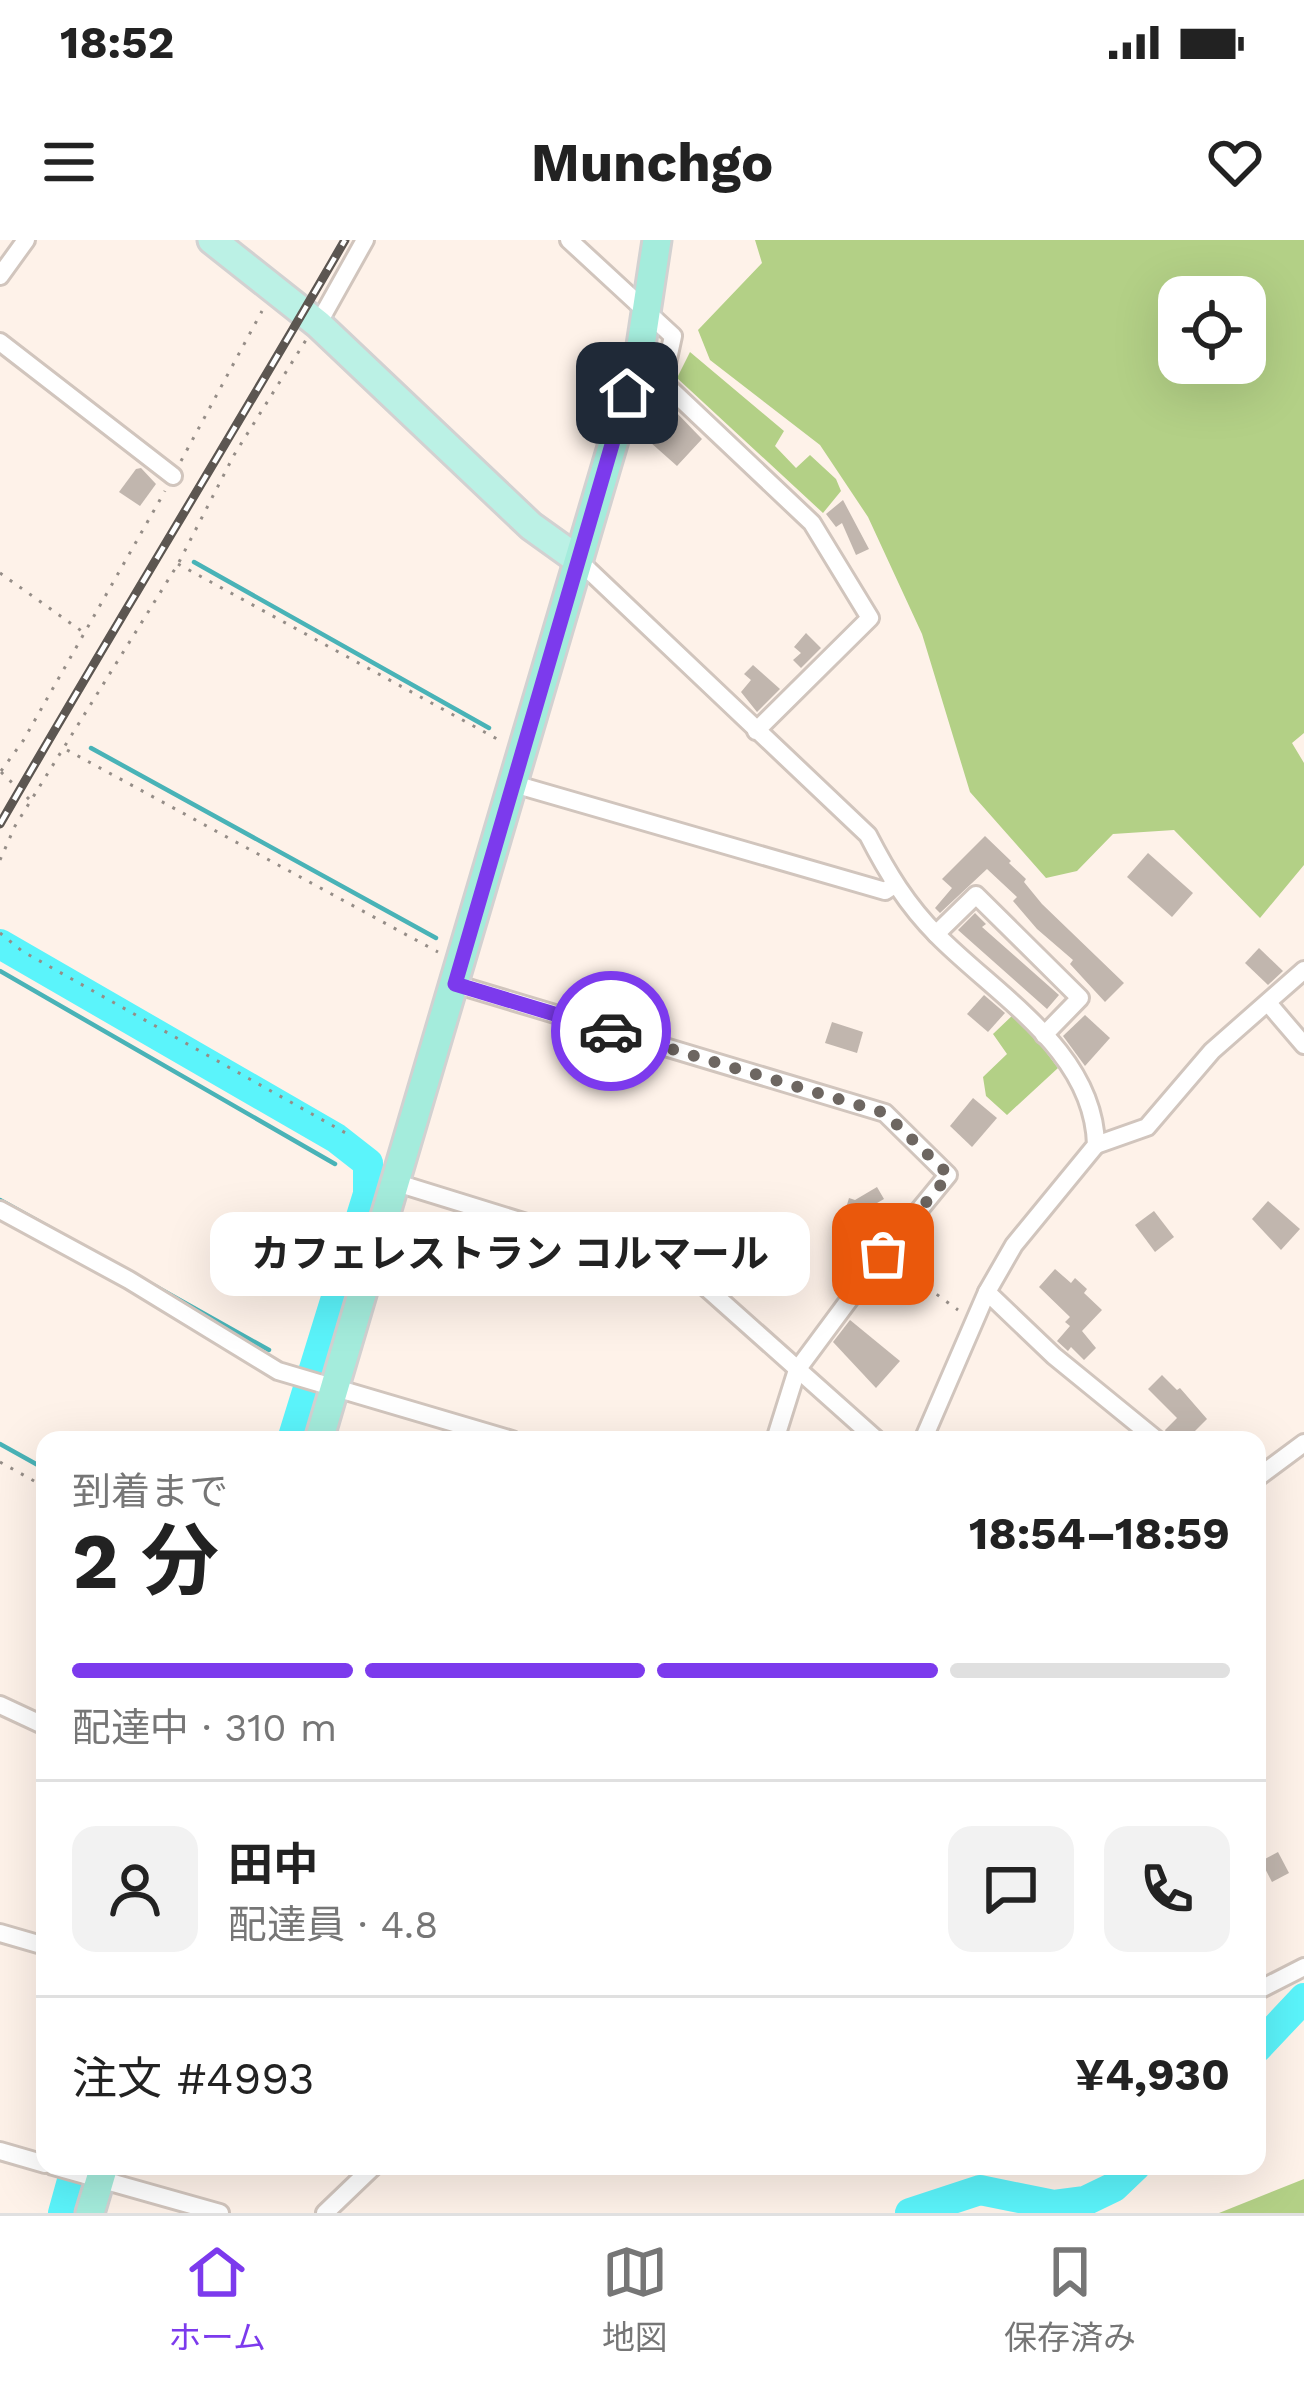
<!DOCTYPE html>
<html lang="ja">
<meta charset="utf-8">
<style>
:root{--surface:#fff;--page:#f2f2f2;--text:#222;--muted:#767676;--line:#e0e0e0;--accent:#7c3aed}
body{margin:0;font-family:"Work Sans","Noto Sans JP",sans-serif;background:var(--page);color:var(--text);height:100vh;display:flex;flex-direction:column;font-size:45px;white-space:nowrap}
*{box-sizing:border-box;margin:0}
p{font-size:39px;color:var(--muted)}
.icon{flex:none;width:66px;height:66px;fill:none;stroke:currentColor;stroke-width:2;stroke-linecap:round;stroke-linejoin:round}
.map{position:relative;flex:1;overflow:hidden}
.side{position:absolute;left:36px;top:1191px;width:1230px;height:744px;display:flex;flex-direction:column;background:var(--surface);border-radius:24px;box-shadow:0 12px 48px #0002}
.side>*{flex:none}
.tools{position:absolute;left:1158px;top:36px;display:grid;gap:24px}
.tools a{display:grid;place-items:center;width:108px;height:108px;border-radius:24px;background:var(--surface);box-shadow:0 12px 48px #0002;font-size:60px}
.pin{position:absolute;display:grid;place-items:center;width:102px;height:102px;color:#fff;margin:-51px;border-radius:24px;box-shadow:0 6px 18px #0006}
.courier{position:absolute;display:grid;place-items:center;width:120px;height:120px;margin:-60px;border:9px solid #7c3aed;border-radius:50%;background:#fff;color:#222;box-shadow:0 3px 15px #0007}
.bubble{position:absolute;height:84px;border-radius:24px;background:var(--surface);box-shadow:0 12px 48px #0002;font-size:39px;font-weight:700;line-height:84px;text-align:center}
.headline em{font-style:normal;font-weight:700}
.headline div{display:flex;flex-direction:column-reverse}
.headline{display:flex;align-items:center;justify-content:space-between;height:204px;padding:0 36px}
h1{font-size:78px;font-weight:700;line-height:90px}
.bar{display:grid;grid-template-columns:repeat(4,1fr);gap:18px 12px;align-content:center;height:144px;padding:0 36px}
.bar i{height:15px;border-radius:9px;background:var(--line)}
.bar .on{background:var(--accent)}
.bar p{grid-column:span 4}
.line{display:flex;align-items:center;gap:30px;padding:0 36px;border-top:3px solid var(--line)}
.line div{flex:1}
.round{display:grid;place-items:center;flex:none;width:126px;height:126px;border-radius:24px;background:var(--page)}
.status{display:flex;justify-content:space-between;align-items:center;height:84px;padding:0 60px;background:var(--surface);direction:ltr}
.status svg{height:33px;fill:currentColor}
header{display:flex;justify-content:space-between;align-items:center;height:156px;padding:0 36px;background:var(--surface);font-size:54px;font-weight:700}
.menu{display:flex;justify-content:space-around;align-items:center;height:168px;border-top:3px solid var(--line);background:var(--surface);font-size:33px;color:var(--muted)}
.menu a{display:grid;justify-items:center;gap:6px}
.menu .on{color:var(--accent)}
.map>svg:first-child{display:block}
</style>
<div class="status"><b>18:52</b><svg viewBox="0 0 49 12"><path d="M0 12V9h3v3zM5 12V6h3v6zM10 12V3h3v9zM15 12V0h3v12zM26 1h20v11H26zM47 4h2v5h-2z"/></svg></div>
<header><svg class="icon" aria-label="menu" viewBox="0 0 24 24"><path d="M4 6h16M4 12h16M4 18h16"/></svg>Munchgo<svg class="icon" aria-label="heart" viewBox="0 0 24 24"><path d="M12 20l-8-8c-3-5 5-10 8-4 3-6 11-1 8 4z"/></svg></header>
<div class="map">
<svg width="1304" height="1973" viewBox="0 0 1304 1973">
<rect width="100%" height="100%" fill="#fef2e9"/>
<g fill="#b3d086" fill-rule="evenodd">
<path d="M755,0H1304V493L1292,503L1304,523V625L1260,678L1174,590L1113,594L1077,631L1046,638L970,552L922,394L868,277L820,205L710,120L698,90L762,23ZM1245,57V123H1179V57Z"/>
<polygon points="690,112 784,191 775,206 796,228 810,215 836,239 841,251 823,273 677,138"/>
<polygon points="1016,772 1058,828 1007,875 986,856 983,837 1007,814 993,794"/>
<polygon points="1304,1939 1304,1973 1219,1973"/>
</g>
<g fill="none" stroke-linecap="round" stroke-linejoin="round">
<g stroke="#49b3b7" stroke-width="4.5">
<polyline points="194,322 489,488"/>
<polyline points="91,508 436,698"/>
<polyline points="0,731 335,924"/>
<polyline points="0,960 54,990"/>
<polyline points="153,1045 269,1110"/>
<polyline points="0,1204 45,1229"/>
</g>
<g stroke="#5bf4fb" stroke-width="30">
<polyline points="0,704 336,898 368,923 368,954 292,1200"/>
<polyline points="1257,1808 1304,1758"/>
<polyline points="63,1973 76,1926"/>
<polyline points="910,1973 980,1950 1054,1965 1085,1961 1114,1947 1136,1926"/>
</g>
</g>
<g fill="#c1b6ae">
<polygon points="671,167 702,199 677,226 650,202 664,186 658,181"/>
<polygon points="141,228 156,244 140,266 119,252 136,229"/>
<polygon points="843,260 869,309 856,315 842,283 836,287 826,274"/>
<polygon points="806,393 821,408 801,428 793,420 801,413 794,407"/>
<polygon points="753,425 780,449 757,472 741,452 751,440 744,434"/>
<polygon points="985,596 1011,621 1009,623 1026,639 1024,642 1042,664 1124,743 1105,762 1070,724 1073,720 1037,689 1013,661 1017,657 987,629 940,673 935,668 952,648 942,639"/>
<polygon points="1148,613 1193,653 1172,677 1127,637"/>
<polygon points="975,673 986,684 982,687 1059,755 1047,769 958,690"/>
<polygon points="1259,708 1283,731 1268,745 1245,723"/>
<polygon points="984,755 1005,773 988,792 967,774"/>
<polygon points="1085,775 1110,798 1085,826 1063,796"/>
<polygon points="832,782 863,792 857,813 825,803"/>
<polygon points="973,858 997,878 972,907 950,886"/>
<polygon points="877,947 884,959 870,967 879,972 866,992 843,978 849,958 855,960"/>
<polygon points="1268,961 1300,989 1281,1010 1252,979"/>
<polygon points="1154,971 1174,997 1155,1012 1135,985"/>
<polygon points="757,1008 784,1015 778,1038 750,1030"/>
<polygon points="1055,1029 1071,1043 1075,1038 1087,1049 1084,1053 1102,1070 1082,1091 1096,1108 1084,1120 1071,1107 1068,1111 1057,1101 1070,1086 1065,1082 1070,1077 1039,1047"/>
<polygon points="850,1080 900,1121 876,1148 833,1102"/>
<polygon points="1162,1135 1177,1150 1180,1148 1207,1179 1186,1200 1170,1200 1165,1190 1177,1178 1148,1149"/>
<polygon points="1278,1612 1289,1633 1272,1642 1261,1621"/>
</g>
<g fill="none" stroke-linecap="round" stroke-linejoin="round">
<g stroke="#d1c5bd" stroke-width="22">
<g id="minor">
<polyline points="569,0 673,96 663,142 812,283 870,378 756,491"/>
<polyline points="0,36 26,0"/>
<polyline points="318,84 365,0"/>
<polyline points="0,102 173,236"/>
<path d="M577,319L868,595C887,632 907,665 937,695C996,755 1094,811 1096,905L1014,1005L987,1052L923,1200"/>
<polyline points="514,544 885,651 894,645"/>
<polyline points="936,694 976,655 1080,758 1044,795"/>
<polyline points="455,744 885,873 948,935 883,1014 797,1130 775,1200"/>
<polyline points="1268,763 1304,805"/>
<polyline points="1096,905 1147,887 1212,811 1304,730"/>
<polyline points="397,943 691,1034 877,1200"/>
<polyline points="0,970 129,1040 278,1131 512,1200"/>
<polyline points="987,1052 1054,1116 1157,1200"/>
<polyline points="1257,1238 1304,1203"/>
<polyline points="0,1465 45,1486"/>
<polyline points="0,1693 45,1706"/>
<polyline points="1257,1751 1304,1727"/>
<polyline points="0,1911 45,1924"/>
<polyline points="53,1926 220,1973"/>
<polyline points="325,1973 374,1926"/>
</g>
</g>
<g stroke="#d2d1d1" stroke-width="33">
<polyline id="primary" points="212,0 318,84 531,286 577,319"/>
</g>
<g stroke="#d2d1d1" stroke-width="33">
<g id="trunk">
<polyline points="319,1200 640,112 657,0"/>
<polyline points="90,1973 104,1926"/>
</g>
</g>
<g stroke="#958d87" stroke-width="3" stroke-dasharray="3 9" stroke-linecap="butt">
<polyline points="181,221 262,71"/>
<polyline points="178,324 499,500"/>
<polyline points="0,333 83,392"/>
<polyline points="67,510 438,712"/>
<polyline points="1,531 23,501 165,251"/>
<polyline points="1,532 32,562"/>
<polyline points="0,620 15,586 178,324 234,215 306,100"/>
<polyline points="0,693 22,711 351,896"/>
<polyline points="898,1026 958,1070"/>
<polyline points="0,1222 45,1247"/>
</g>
<use href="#minor" stroke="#fff" stroke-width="16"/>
<use href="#primary" stroke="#bbf1e5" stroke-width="27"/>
<use href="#trunk" stroke="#a4ecdc" stroke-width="27"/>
<g stroke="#5c5651" stroke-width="9">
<path id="rail" d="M0,584C113,388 232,196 345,0"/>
</g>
<use href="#rail" stroke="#fff" stroke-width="4.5" stroke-dasharray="14" stroke-linecap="butt"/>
</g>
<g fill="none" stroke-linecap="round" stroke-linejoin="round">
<polyline stroke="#6d6661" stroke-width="12" stroke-dasharray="0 21.6" points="611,791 885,873 949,935 883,1014"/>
<polyline stroke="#7c3aed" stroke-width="15" points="611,791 455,744 627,153"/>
</g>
</svg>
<div class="tools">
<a><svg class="icon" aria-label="locate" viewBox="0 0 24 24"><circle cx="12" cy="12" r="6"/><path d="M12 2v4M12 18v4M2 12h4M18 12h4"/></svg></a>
</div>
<div class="pin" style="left:883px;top:1014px;background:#ea580c"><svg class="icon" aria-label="bag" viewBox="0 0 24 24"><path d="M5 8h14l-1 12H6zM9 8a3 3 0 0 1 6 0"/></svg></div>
<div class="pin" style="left:627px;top:153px;background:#1f2937"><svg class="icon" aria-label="home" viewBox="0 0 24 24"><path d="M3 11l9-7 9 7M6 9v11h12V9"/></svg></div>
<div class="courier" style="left:611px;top:791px"><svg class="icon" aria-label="car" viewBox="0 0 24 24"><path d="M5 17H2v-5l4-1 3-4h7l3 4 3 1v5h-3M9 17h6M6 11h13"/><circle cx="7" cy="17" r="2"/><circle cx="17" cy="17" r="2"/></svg></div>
<div class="bubble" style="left:210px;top:972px;width:600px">カフェレストラン コルマール</div>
<section class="side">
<div class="headline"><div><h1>2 分</h1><p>到着まで</p></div><em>18:54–18:59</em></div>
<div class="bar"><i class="on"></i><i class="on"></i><i class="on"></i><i></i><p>配達中 · 310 m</p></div>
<div class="line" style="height:216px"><a class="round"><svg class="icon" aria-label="person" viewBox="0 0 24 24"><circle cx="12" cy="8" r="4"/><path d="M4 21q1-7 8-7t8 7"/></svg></a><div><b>田中</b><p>配達員 · 4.8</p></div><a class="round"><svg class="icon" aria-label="chat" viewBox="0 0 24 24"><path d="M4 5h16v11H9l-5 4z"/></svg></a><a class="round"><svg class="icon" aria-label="phone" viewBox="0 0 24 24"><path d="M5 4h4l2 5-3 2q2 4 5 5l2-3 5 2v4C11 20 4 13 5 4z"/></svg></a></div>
<div class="line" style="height:156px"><div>注文 #4993</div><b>¥4,930</b></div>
</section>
</div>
<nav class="menu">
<a class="on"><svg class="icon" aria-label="home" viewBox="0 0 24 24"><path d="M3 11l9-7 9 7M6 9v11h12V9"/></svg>ホーム</a>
<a><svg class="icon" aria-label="map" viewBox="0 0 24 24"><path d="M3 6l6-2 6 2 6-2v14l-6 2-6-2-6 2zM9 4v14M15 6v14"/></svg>地図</a>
<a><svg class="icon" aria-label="saved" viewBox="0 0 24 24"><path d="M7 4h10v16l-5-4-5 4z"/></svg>保存済み</a>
</nav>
